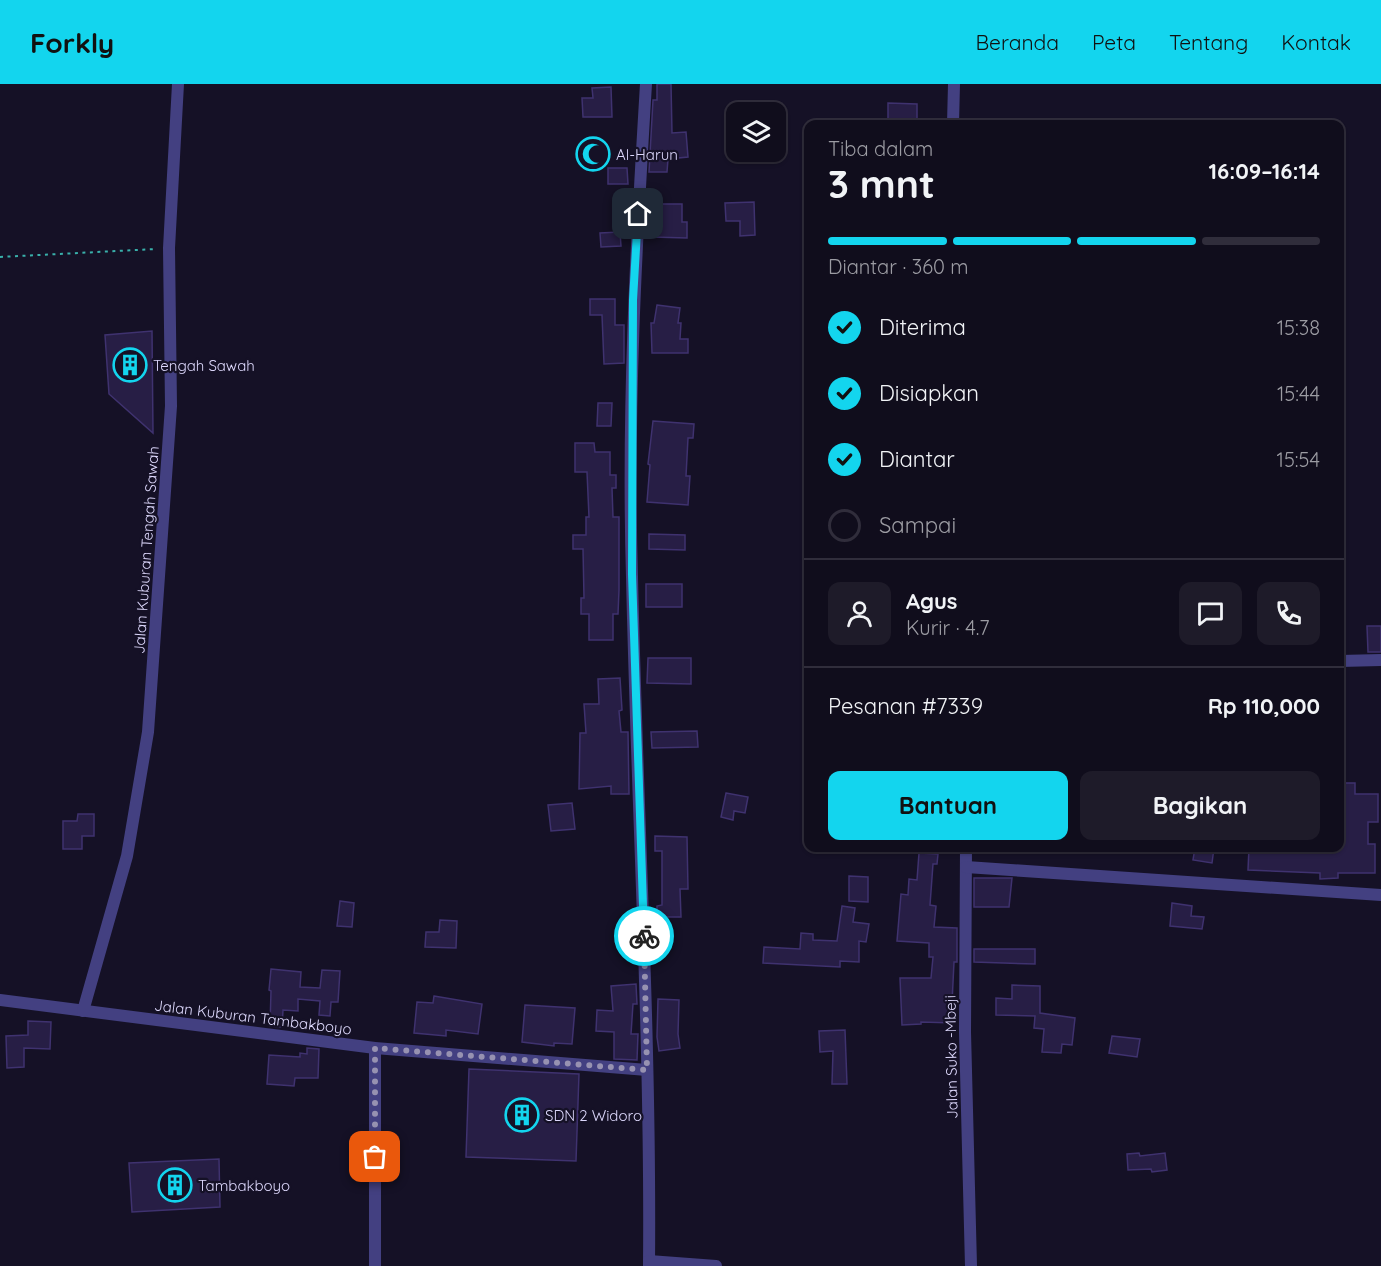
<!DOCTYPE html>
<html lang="id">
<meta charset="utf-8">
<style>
:root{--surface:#100d1c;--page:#1e1b29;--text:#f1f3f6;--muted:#9c9ca3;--line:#302d3b;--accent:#13d5ee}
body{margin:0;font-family:Quicksand,sans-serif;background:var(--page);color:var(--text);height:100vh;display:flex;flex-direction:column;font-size:22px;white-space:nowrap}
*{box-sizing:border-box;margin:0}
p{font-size:20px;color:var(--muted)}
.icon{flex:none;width:33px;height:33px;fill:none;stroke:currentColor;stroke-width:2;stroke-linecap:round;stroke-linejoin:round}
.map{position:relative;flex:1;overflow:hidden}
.details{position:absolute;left:804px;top:36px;width:540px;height:732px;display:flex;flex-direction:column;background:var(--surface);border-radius:12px;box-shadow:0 2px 4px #0004,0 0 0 2px var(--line)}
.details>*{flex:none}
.controls{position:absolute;left:726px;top:18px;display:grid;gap:12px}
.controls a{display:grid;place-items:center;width:60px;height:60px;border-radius:12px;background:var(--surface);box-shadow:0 2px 4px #0004,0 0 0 2px var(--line);font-size:30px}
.pin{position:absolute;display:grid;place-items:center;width:51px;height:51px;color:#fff;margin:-26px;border-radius:12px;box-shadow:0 3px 9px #0006}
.courier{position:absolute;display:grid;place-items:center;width:60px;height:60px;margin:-30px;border:4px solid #13d5ee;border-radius:50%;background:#fff;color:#222;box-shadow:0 2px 8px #0007}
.summary em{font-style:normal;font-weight:700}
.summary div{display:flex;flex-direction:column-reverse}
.summary{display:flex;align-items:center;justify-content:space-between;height:102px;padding:0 24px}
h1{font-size:39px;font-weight:700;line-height:45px}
.bar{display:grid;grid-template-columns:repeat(4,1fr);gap:9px 6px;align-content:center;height:72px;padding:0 24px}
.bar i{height:8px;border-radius:4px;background:var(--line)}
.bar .on{background:var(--accent)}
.bar p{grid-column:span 4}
.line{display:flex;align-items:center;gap:15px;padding:0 24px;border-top:2px solid var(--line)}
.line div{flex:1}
.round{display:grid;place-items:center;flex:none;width:63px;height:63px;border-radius:12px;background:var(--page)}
ol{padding:0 24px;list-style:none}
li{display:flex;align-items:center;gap:18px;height:66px}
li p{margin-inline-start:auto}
li .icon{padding:6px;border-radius:50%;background:var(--accent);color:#111;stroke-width:4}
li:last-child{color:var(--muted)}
li i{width:33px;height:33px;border:3px solid var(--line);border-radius:50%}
.button{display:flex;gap:12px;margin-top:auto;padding:12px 24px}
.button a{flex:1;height:69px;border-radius:12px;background:var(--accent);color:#111;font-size:24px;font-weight:700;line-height:69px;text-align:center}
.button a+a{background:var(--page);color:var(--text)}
header{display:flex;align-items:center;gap:36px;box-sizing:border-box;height:84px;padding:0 30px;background:var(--accent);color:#111}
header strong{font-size:28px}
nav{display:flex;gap:33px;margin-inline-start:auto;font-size:21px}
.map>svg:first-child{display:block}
</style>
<header>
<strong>Forkly</strong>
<nav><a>Beranda</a><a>Peta</a><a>Tentang</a><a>Kontak</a></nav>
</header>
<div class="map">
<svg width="1381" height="1182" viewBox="0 0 1381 1182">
<rect width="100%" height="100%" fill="#151126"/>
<g fill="#271e45" stroke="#3f326f" stroke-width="1.5">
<polygon points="657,0 671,0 672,49 686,48 688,73 668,75 667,88 649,88 653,16 657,16"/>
<polygon points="611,3 612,33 583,33 582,14 593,14 592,4"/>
<polygon points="888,19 917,20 917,40 888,40"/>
<rect x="584" y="62" width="18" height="16"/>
<polygon points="608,84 627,84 628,100 608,100"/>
<polygon points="754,118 755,151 740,152 740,137 726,137 725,119"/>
<polygon points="656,120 682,120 682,138 687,138 687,154 652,153"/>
<polygon points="620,148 621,162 601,163 600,149"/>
<polygon points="590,215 615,215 615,241 624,241 624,279 604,280 602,231 590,231"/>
<polygon points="657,221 680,224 678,239 681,239 680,255 688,255 688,269 652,269 651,239 654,239"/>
<polygon points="152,247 153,349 109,310 105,251"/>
<polygon points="598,319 612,319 611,342 597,342"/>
<polygon points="653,337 694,340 693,354 688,354 686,392 690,392 688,421 647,418 650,381 648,380"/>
<polygon points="575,359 594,359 595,368 610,368 610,391 616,391 616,404 612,404 613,433 619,433 619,506 618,530 613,530 613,556 589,556 589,530 581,530 581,514 584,514 583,465 573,465 573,451 586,451 586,433 589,433 587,388 575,388"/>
<polygon points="649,450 685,451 685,466 649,465"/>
<rect x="646" y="500" width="36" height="23"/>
<polygon points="1367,542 1381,542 1381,568 1368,568"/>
<polygon points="648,574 691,574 691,600 647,599"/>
<polygon points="620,594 622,626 619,627 621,648 628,648 629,710 611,710 611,702 579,705 580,649 586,649 584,620 599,620 598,595"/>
<polygon points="697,647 698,663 652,664 651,648"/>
<polygon points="1340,699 1355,699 1355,710 1378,710 1378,738 1368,738 1368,760 1375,760 1375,789 1338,789 1338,794 1320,795 1320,789 1248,786 1249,764 1304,764 1304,766 1340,764"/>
<polygon points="726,709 748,713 745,729 734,727 733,736 721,733"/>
<polygon points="572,719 575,745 551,747 548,721"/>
<polygon points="78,730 94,730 94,752 82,752 82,765 63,765 63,737 77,737"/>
<polygon points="655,752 687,753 688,805 680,805 681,833 657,833 657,822 662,821 662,767 655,767"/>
<polygon points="1195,764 1214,764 1212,779 1193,776"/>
<polygon points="919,769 938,770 937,780 933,780 930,821 936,822 934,843 957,844 957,878 954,878 952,919 954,919 954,939 921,938 921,940 902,941 900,894 931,894 933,873 929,873 929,859 897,857 901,810 908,811 909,795 917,796"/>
<polygon points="849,792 868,793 868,818 849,817"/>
<polygon points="974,794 1012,794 1009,823 974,823"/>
<polygon points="340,817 354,819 352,843 337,842"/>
<polygon points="1172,819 1192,822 1191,832 1204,833 1202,845 1170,842"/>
<polygon points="842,822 855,824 853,838 869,840 866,858 859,857 859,878 840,877 840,883 763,879 764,863 800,865 801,849 813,850 813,856 837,857"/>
<polygon points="440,836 457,837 456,864 425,863 426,848 439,848"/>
<polygon points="974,865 1035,865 1035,880 974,878"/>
<polygon points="271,885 301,888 300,903 320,904 322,886 340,887 338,918 331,918 330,932 319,931 320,917 298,915 298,927 283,926 282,943 270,942 271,907 269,906"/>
<polygon points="636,900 637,920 633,920 631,950 638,950 637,976 614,975 614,948 596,947 597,926 613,927 611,902"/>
<polygon points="1012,901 1040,902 1040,929 1075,934 1072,961 1062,960 1061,969 1042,968 1044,945 1034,944 1035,932 996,931 996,914 1012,915"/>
<polygon points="434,912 482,920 478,950 446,946 446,952 414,949 417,918 433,919"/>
<polygon points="658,915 679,916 678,950 680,964 659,967 657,953"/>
<polygon points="525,921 575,924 572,960 554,959 554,962 522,958"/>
<polygon points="28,937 51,938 50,965 24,964 24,983 7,984 6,952 28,951"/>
<polygon points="845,946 847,1000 832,1000 833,967 820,968 819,947"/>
<polygon points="1112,952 1140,955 1137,973 1109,969"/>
<polygon points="307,964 319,965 318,994 295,994 294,1002 267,1000 269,971 300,973 300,969 307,970"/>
<polygon points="469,985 579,990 576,1077 466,1073"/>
<polygon points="1139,1069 1140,1072 1165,1069 1167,1086 1152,1088 1151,1085 1128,1086 1127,1070"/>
<polygon points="219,1075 220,1123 132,1128 129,1079"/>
</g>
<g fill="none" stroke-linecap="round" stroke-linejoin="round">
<polyline stroke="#39b0aa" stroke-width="2" stroke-dasharray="3 4.5" stroke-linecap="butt" points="0,173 156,165"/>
<g stroke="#434081" stroke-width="12">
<path d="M646,0C636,164 627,328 632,493C637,723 651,952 649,1182"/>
<polyline points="953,40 954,0"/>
<polyline points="1340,577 1381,576"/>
<polyline points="966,764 965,948 971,1182"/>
<polyline points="966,783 1381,811"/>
<polyline points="0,916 375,964 647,986"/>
<polyline points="83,927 127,772 148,648 171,322 169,164 178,0"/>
<polyline points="375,964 375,1182"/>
<polyline points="649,1177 716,1182"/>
</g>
</g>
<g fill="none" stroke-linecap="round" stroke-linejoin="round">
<polyline stroke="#9792b1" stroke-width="6" stroke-dasharray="0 10.8" points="375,1073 375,964 647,986 644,852"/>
<polyline stroke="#13d5ee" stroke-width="8" points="638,130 633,216 632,490 644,852"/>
</g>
<defs>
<g id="mosque-ring" transform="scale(1.725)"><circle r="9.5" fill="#151126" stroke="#13d5ee" stroke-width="1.5"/><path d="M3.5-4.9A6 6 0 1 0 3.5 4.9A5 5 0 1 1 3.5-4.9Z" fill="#13d5ee"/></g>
<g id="building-ring" transform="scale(1.725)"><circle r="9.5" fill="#151126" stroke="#13d5ee" stroke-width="1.5"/><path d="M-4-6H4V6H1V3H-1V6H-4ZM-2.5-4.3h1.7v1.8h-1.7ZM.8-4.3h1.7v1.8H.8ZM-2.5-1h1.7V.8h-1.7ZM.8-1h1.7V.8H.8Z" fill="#13d5ee"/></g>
</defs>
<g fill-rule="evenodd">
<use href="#mosque-ring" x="593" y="70"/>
<use href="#building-ring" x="130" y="281"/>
<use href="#building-ring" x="522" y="1031"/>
<use href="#building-ring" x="175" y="1101"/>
</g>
<g text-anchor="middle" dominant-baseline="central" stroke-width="4.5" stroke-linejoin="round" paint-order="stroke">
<g font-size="15" fill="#ddd8fc" stroke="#151126" text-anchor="start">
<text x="616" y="70">Al-Harun</text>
<text x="153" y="281">Tengah Sawah</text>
<text x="545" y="1031">SDN 2 Widoro</text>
<text x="198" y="1101">Tambakboyo</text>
</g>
<g font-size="15" fill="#ddd8fc" stroke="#151126">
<text transform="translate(146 466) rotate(-86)">Jalan Kuburan Tengah Sawah</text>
<text transform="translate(253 933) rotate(7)">Jalan Kuburan Tambakboyo</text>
<text transform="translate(951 973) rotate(-91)">Jalan Suko -Mbeji</text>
</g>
</g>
</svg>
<div class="controls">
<a><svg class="icon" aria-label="layers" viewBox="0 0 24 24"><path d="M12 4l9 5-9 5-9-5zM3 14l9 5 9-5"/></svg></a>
</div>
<div class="pin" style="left:375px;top:1073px;background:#ea580c"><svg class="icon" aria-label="bag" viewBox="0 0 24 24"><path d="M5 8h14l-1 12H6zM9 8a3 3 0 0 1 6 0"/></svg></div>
<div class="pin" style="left:638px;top:130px;background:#1f2937"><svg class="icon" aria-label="home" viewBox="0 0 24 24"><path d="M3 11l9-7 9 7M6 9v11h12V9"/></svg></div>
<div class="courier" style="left:644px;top:852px"><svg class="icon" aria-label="bike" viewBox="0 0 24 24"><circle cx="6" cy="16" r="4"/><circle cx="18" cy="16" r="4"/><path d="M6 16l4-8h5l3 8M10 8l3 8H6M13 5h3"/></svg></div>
<section class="details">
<div class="summary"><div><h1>3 mnt</h1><p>Tiba dalam</p></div><em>16:09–16:14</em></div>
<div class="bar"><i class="on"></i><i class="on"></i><i class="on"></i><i></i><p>Diantar · 360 m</p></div>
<ol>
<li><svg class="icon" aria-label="check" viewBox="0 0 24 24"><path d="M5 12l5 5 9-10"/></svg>Diterima<p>15:38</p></li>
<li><svg class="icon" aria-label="check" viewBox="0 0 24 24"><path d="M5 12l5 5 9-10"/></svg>Disiapkan<p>15:44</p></li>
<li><svg class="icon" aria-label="check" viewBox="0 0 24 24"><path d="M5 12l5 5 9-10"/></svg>Diantar<p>15:54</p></li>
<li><i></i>Sampai</li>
</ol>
<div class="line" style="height:108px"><a class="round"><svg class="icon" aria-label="person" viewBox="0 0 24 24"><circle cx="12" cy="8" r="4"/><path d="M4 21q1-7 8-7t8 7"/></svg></a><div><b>Agus</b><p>Kurir · 4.7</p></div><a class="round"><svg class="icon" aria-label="chat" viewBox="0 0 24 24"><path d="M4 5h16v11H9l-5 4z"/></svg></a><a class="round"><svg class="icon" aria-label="phone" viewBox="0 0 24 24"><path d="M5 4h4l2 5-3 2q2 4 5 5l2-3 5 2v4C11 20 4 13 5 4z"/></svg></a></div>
<div class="line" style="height:78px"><div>Pesanan #7339</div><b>Rp 110,000</b></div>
<div class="button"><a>Bantuan</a><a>Bagikan</a></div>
</section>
</div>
